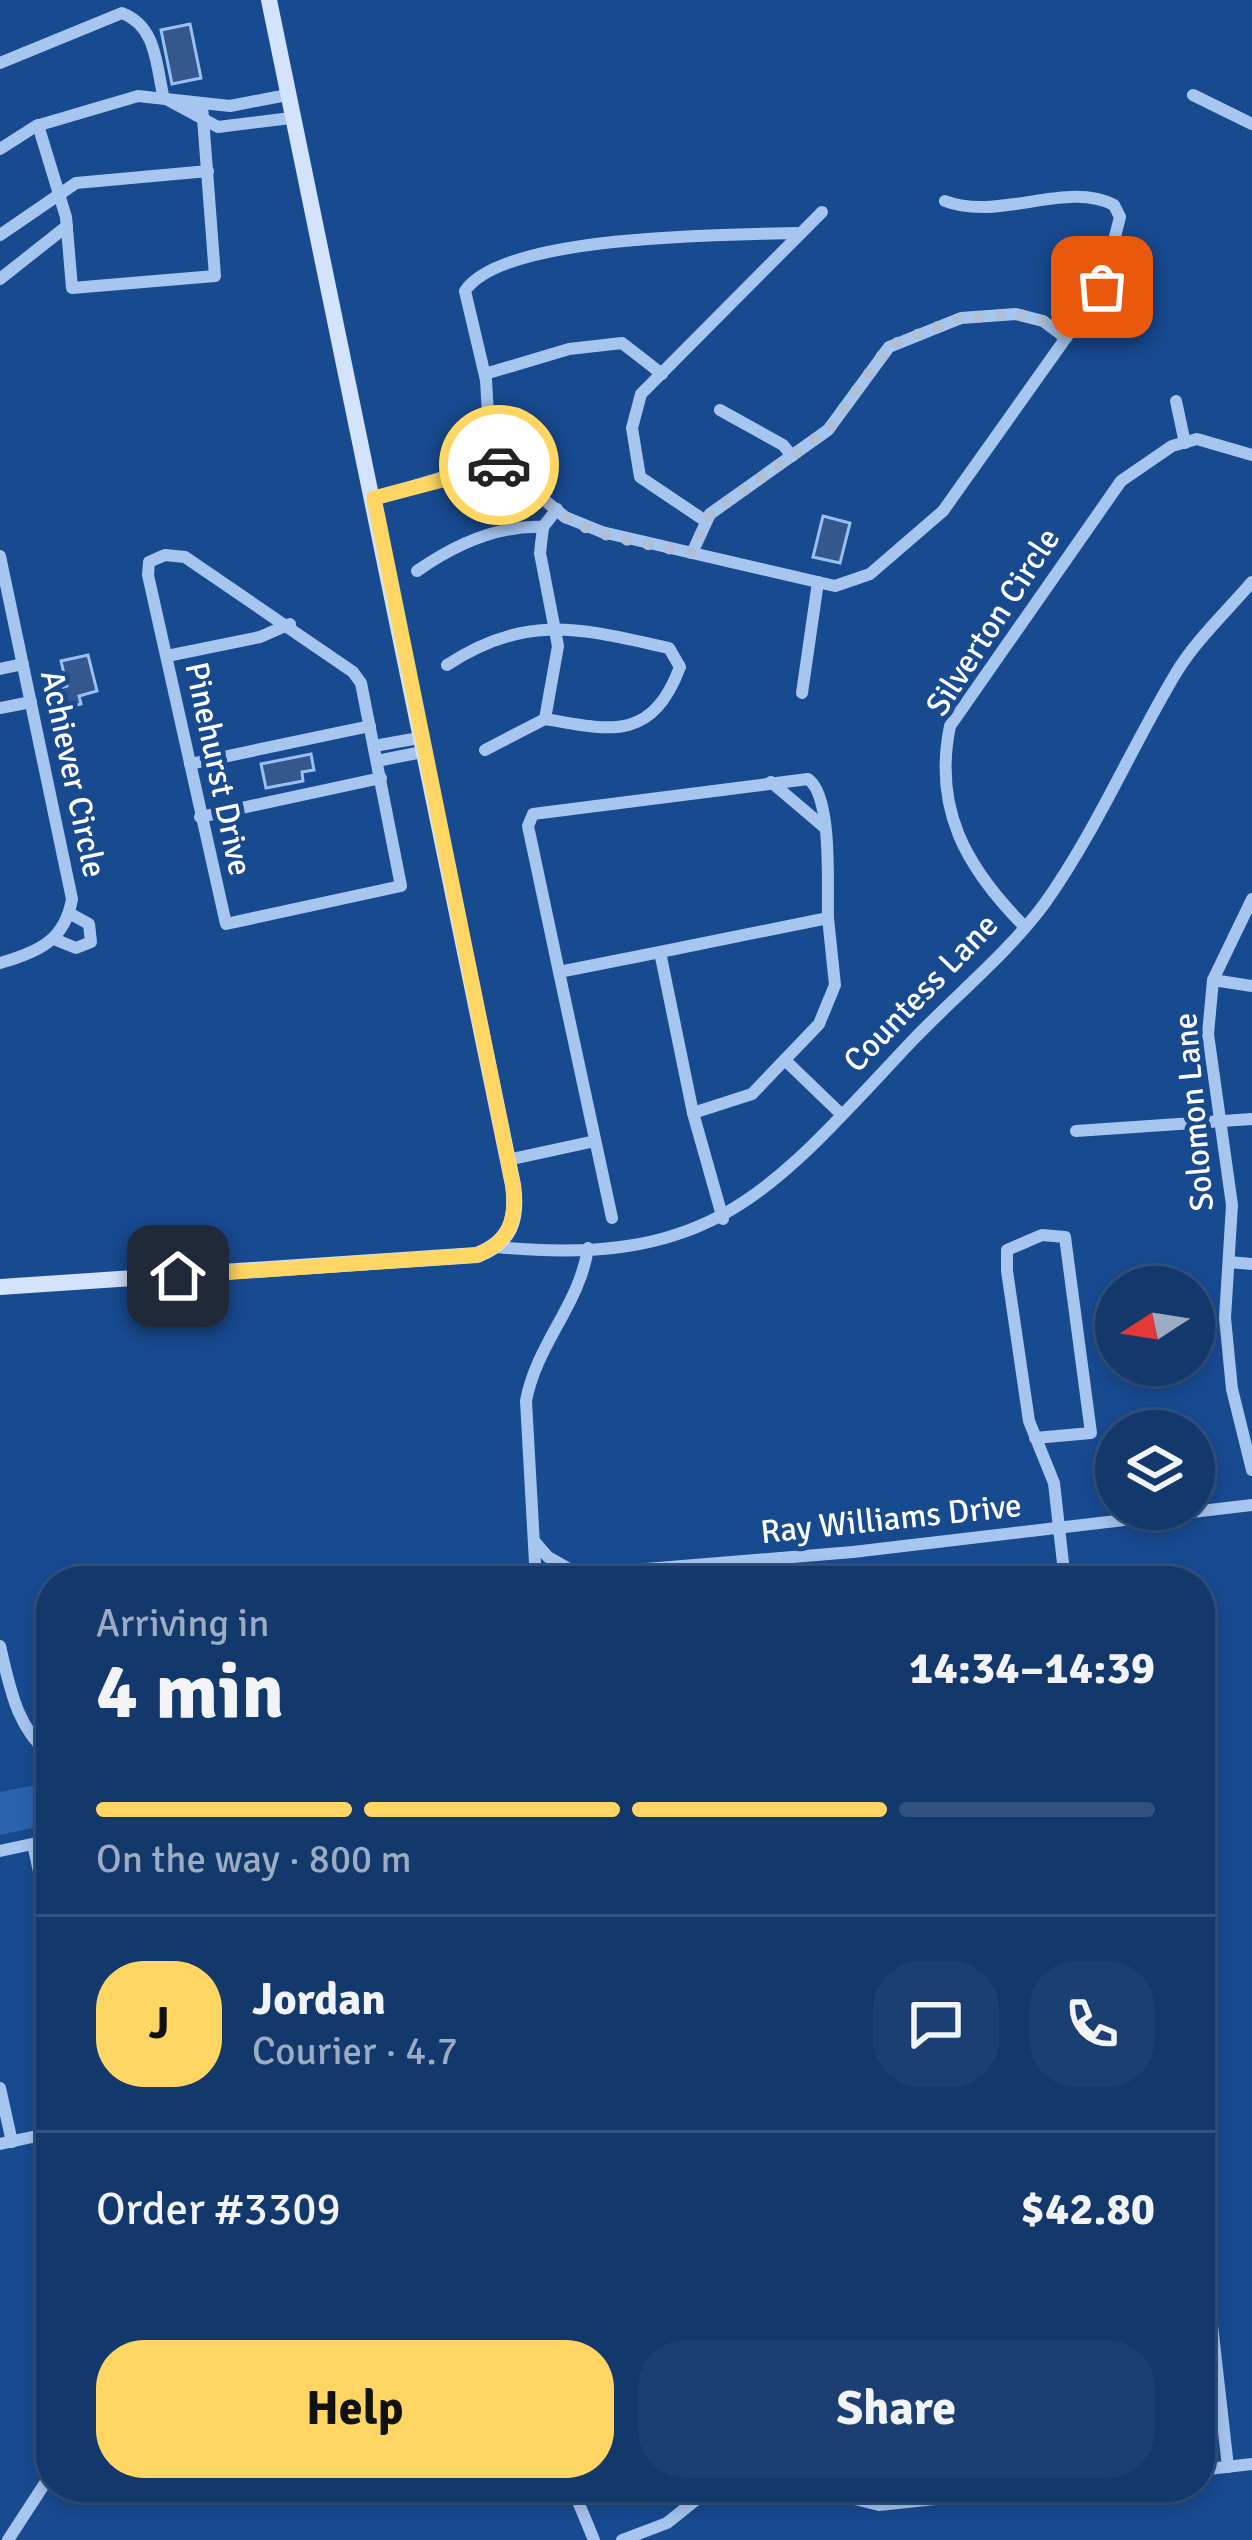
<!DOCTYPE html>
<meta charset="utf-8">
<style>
:root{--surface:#12386c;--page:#1b3f72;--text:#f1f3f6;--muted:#9cacc2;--line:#31527f;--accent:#ffd664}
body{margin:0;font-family:Signika,sans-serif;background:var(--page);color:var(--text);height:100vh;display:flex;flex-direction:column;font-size:45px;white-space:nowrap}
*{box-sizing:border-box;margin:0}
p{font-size:39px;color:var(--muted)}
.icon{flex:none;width:66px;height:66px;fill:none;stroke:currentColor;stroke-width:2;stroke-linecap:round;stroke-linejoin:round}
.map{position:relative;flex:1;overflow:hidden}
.details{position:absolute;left:36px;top:1566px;width:1179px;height:936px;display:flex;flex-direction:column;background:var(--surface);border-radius:48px;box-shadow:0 6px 18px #0003,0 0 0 3px var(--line)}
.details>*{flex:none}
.needle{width:78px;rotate:258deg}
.controls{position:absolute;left:1095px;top:1266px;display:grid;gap:24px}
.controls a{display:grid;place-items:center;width:120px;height:120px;border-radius:50%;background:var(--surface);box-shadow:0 6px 18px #0003,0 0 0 3px var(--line);font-size:60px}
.pin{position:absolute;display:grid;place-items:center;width:102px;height:102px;color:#fff;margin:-51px;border-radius:24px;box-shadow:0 6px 18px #0006}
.courier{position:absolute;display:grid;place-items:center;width:120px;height:120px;margin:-60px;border:9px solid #ffd664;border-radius:50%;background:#fff;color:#222;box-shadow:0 3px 15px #0007}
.overview em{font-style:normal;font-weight:800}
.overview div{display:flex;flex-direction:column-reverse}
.overview{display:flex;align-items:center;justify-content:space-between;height:204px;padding:0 60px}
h1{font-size:78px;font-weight:800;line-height:90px}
.bar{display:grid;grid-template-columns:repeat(4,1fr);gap:18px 12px;align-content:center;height:144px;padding:0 60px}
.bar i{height:15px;border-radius:9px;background:var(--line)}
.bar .selected{background:var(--accent)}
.bar p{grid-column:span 4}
.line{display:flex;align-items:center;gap:30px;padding:0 60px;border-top:3px solid var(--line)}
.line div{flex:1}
.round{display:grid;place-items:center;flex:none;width:126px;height:126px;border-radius:48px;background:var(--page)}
.action{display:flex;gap:24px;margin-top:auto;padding:24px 60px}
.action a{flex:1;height:138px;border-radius:48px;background:var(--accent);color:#111;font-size:48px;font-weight:800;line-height:138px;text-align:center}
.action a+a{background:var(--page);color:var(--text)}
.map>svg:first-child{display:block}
</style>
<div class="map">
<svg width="1252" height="2540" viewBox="0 0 1252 2540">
<rect width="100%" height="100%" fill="#184a90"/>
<polygon fill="#2b63ae" points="51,1782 51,1824 0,1835 0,1792"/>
<g fill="#34588b" stroke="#98c0f2" stroke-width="3">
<polygon points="190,24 201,78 172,84 161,30"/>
<polygon points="823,516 850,523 840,563 813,557"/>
<polygon points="88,655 97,691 79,696 81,704 59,710 54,690 67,686 61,661"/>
<polygon points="311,754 314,770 302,772 303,781 266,788 261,764"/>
</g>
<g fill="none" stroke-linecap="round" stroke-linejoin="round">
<g stroke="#a6c5ef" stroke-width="12">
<path d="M0,63L122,13C156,26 156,63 163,95"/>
<polyline points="1193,95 1252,124"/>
<polyline points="168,100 218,127 291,118"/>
<polyline points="38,125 66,217 72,288 215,276 202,105"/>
<polyline points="0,149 36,126 138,96 230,106 287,95"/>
<polyline points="0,235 76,183 208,171"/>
<polyline points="0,279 67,226"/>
<polyline points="485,374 569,349 622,343 662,374"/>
<polyline points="1176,401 1185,443"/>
<polyline points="720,410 783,445 792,456"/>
<path d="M491,466L486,380L465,291C503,234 727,235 796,233"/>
<path d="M374,498L473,468L502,465L565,517L602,532L835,586L870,574L943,511L1102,287L1120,217L1114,205C1067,180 999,222 945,201"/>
<polyline points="704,520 640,477 632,428 641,394 822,212"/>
<polyline points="543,527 540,553 558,646 545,719"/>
<polyline points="692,553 710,514 828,430 889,347 961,318 1016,314 1043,321 1066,338"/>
<polygon points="165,555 185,557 353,672 361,683 401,886 226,924 148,575 149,562"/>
<path d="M0,556L72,899C65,940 39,952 0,963"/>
<path d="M417,571C454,545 497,525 543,527L557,509"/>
<polyline points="167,656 260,637 290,624"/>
<path d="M447,665C528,612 581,629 669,648L680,667C652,741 612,731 545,719"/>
<polyline points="0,669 23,664"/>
<polyline points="802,693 818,582"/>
<polyline points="0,708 31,702"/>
<polyline points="374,746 419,738"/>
<polyline points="485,750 545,719"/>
<polyline points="377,761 422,752"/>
<polyline points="190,764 370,726"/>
<polyline points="771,782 824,827"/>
<polyline points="200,817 381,778"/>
<polyline points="1252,899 1213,980 1208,1034 1232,1205 1225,1318 1232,1389 1252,1470"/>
<path d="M1023,925C966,867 933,809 950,726L1121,481L1172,446L1197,439L1252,455"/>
<polyline points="54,939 76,948 91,942 89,924 69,913"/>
<polyline points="660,952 828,918 835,985 819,1024 752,1094 693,1113"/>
<path d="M559,972L528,826L533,814L808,779C833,796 827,888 828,918"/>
<polyline points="1213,980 1252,986"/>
<polyline points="787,1062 842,1115"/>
<polyline points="1076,1131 1252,1119"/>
<polyline points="508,1160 595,1141"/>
<polyline points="612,1218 559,972 660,952 693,1113 723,1219"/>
<path d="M496,1247C718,1269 773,1188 912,1041C955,996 1009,952 1045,903C1096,831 1131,748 1176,673C1196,640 1227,611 1252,582"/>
<polyline points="1229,1262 1252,1264"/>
<polyline points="1035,1438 1091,1433 1065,1237 1042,1235 1007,1250 1007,1271 1029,1421 1054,1483 1065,1581"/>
<polyline points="534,1541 548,1557 578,1574"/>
<polyline points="536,1578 853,1552 1252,1505"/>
<path d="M536,1581L526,1401C536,1345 580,1304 588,1248"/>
<path d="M0,1646C10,1688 16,1727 51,1756"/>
<polyline points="33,1844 51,1927"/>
<polyline points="0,1851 51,1840"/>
<polyline points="1200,2030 1203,2029"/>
<polyline points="0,2088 12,2142"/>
<polyline points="0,2144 51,2133"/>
<polyline points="1200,2219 1228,2467"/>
<polyline points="1200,2470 1252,2464"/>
<polyline points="217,2487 261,2498 296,2487"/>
<polyline points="572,2487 594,2540"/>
<polyline points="806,2487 879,2505 1047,2487"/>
<polyline points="8,2540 51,2474"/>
<polyline points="622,2540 667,2523 712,2487"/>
</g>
<path stroke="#d3e3fb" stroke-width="16" d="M0,1287L477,1255C510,1242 518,1220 513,1185L269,0"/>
</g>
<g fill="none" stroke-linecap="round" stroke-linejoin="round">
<path stroke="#aec0d8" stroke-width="12" stroke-dasharray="0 21.6" d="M499,465C528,473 541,501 565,517C601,539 652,544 692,553L710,514L828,430L889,346L961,318L1016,314L1043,321L1066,338L1102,287"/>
<path stroke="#ffd664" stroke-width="15" d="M178,1276L477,1255C510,1242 517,1219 513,1185L374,498L499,465"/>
</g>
<g text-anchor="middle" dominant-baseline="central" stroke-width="10" stroke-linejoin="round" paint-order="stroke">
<g font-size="33" fill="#fff" stroke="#184a90">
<text transform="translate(993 622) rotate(-57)">Silverton Circle</text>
<text transform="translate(218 769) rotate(78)">Pinehurst Drive</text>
<text transform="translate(73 774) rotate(78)">Achiever Circle</text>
<text transform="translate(921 993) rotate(-46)">Countess Lane</text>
<text transform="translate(1194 1112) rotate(-95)">Solomon Lane</text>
<text transform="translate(891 1519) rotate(-6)">Ray Williams Drive</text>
</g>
</g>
</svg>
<div class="controls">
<a><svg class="needle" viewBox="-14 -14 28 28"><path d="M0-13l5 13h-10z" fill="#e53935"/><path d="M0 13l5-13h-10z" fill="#9cacc2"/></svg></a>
<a><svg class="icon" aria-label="layers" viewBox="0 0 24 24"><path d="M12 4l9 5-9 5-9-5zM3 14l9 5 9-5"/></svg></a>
</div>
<div class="pin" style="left:1102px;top:287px;background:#ea580c"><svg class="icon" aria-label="bag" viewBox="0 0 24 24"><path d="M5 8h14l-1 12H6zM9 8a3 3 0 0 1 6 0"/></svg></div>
<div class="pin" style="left:178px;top:1276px;background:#1f2937"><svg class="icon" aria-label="home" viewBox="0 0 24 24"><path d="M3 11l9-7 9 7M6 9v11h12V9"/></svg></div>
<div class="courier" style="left:499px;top:465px"><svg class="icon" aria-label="car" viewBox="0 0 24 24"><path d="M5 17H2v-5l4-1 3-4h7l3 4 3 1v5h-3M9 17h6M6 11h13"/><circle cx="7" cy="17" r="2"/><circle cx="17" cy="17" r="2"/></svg></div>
<section class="details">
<div class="overview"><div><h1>4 min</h1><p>Arriving in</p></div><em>14:34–14:39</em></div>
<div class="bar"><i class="selected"></i><i class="selected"></i><i class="selected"></i><i></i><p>On the way · 800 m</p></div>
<div class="line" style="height:216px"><b class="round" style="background:var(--accent);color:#111">J</b><div><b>Jordan</b><p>Courier · 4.7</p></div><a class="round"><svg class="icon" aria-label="chat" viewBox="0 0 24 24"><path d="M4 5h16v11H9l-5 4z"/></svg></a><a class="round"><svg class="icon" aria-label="phone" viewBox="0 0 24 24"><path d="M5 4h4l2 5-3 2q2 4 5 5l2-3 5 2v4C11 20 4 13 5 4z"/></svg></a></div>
<div class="line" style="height:156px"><div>Order #3309</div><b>$42.80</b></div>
<div class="action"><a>Help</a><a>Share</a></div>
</section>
</div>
